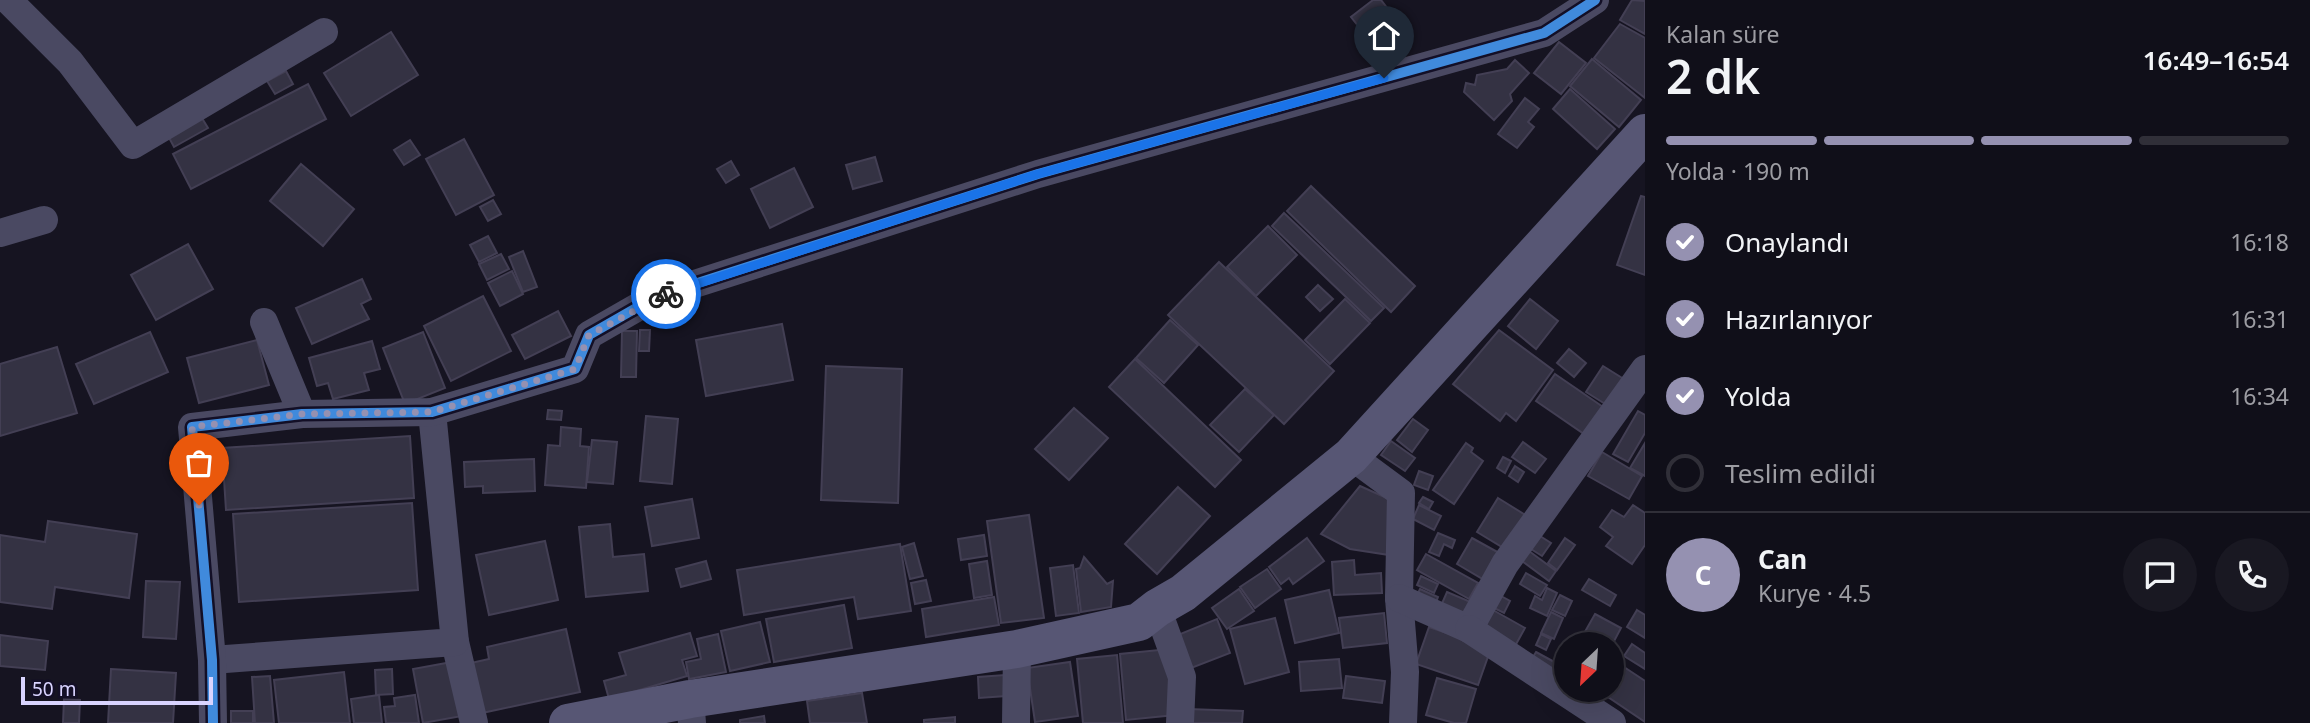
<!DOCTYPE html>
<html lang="tr">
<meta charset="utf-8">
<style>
:root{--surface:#100f19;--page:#191822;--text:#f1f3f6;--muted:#9c9ca2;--line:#302f38;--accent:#9591b1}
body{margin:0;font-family:"Noto Sans",sans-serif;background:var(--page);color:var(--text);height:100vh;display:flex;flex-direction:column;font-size:26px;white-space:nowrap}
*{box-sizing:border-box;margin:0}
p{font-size:23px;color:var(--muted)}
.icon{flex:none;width:38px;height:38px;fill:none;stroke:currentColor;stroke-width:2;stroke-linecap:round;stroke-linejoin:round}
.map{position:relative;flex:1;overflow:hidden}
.details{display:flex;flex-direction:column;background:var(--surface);width:665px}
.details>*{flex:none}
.needle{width:46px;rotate:205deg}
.tools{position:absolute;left:1554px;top:632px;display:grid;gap:14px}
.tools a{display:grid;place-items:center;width:70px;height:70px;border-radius:50%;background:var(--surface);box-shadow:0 7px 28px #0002,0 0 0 2px var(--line);font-size:35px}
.scale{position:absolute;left:21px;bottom:18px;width:192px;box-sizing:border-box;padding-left:7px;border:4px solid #d9d4ff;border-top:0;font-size:19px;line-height:24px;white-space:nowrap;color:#d9d4ff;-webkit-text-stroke:5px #130f26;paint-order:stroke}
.pin{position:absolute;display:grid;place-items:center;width:60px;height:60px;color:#fff;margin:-72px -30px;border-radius:50% 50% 50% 0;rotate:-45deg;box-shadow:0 0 7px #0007}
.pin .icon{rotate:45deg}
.courier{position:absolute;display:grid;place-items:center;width:70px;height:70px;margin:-35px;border:5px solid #1a73e8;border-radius:50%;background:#fff;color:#222;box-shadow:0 2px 9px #0007}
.head em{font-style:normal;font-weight:600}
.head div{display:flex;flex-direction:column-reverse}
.head{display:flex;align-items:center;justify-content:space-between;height:119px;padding:0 21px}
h1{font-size:46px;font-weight:600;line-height:52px}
.bar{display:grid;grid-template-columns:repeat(4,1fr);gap:10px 7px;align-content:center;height:84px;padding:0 21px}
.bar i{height:9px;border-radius:5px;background:var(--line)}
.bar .on{background:var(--accent)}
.bar p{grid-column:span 4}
.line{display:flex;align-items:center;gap:18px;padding:0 21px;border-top:2px solid var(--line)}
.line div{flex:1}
.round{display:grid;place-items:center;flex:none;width:74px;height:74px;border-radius:37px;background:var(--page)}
ol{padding:0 21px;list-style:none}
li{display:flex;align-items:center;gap:21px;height:77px}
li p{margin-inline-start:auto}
li .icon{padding:7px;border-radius:50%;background:var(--accent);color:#fff;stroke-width:4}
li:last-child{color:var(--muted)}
li i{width:38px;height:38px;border:4px solid var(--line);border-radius:50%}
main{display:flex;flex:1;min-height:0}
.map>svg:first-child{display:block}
</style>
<main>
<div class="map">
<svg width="1645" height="723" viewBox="0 0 1645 723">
<rect width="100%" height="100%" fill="#161421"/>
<g fill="#343243" stroke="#433f54" stroke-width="2">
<polygon points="1373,0 1381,0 1405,31 1378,51 1351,17"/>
<polygon points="1632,0 1645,1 1645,34 1620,20"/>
<polygon points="1620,24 1645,38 1645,98 1594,58"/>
<polygon points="391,32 418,75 351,116 324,73"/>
<polygon points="1559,42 1586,63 1561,94 1534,73"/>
<polygon points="1592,59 1641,100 1619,127 1570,86"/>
<polygon points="1515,60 1529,73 1510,94 1512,101 1494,120 1464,92 1466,83 1475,85 1477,75 1507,69"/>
<polygon points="286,71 293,84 275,94 267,81"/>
<polygon points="308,84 326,119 191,189 173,154"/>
<polygon points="1570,89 1615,129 1597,149 1553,109"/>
<polygon points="1525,98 1539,109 1528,122 1534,127 1517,148 1498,134"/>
<polygon points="200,115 208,128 174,147 167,134"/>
<polygon points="464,139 494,195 456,215 426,159"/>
<polygon points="410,140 420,155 404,165 394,150"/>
<polygon points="875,157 882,181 853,189 846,165"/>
<polygon points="731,161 739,175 726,183 717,169"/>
<polygon points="301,164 354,209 323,246 270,201"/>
<polygon points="794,168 813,207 770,228 751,189"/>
<polygon points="1311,186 1415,286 1391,312 1287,211"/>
<polygon points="1641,196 1645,197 1645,275 1617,265"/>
<polygon points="493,200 501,214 488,221 480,207"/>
<polygon points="1284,213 1384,308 1371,321 1272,226"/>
<polygon points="1268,226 1297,255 1256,296 1227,267"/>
<polygon points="488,236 497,253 479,262 470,245"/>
<polygon points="188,244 213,289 156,320 131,275"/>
<polygon points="523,251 537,287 523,292 509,257"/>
<polygon points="501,254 509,269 487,280 479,264"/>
<polygon points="1219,262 1334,371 1284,424 1168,315"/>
<polygon points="512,271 523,294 500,306 488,283"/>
<polygon points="362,279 371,299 361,304 369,319 312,344 296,308"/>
<polygon points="1318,285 1333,299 1320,311 1306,297"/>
<polygon points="483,296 511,351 451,381 424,326"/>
<polygon points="1345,299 1370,323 1330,364 1305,340"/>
<polygon points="1530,299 1558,321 1536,349 1508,326"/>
<polygon points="558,311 571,336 525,359 512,335"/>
<polygon points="1170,320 1198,345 1164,383 1136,358"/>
<polygon points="782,324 793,380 706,396 696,340"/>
<polygon points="640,330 650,330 649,351 639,351"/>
<polygon points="1499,330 1553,370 1516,421 1506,413 1500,421 1453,384"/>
<polygon points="622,331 637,331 636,377 621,377"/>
<polygon points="150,332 168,372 94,404 76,364"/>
<polygon points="423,332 445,388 405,404 383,348"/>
<polygon points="257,340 269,385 199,403 187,358"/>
<polygon points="372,341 380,369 364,373 369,390 333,399 328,383 317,386 309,358"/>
<polygon points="57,347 77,413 0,436 0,364"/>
<polygon points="1569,349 1586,363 1574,377 1557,363"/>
<polygon points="1135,359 1241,460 1215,487 1109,387"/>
<polygon points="826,366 902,369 898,503 821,500"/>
<polygon points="1603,366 1627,381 1610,407 1586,392"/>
<polygon points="1555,374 1606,409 1587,436 1536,401"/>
<polygon points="1245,389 1274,415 1239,452 1210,425"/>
<polygon points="1074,408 1108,438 1069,480 1035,449"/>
<polygon points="548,410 562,411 561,420 547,419"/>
<polygon points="1638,411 1645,415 1645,433 1628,462 1613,454"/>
<polygon points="646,416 678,419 672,484 640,481"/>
<polygon points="1413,419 1428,430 1412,452 1397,440"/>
<polygon points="561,427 581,429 580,446 589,447 586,488 545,485 548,445 560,446"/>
<polygon points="410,436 414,498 226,510 222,448"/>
<polygon points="592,440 617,442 613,484 587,482"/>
<polygon points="1391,441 1415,458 1405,471 1381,455"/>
<polygon points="1523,442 1546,459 1535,473 1512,457"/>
<polygon points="1466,443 1473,448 1471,452 1483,461 1454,504 1433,490"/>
<polygon points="1645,443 1645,476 1630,468"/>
<polygon points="1602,452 1642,476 1629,499 1588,476"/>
<polygon points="1503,457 1511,461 1505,473 1497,468"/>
<polygon points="534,459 535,491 483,493 483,486 465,487 464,462"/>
<polygon points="1515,466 1524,472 1518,482 1509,476"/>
<polygon points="1419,471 1433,476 1428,490 1414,485"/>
<polygon points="1360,486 1389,499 1389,555 1350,549 1321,534"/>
<polygon points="1178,487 1210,516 1157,574 1125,544"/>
<polygon points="1423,497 1433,502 1429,509 1419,503"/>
<polygon points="1498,498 1527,516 1507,550 1477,532"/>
<polygon points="692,499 699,538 652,546 645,507"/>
<polygon points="412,503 418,590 239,602 233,514"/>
<polygon points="1419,505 1441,516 1434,530 1413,519"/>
<polygon points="1633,505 1645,513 1645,545 1632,564 1606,546 1613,537 1600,527 1612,510 1624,517"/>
<polygon points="1029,515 1044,618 1001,623 987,521"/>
<polygon points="48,521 137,534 129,598 55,587 52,609 0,602 0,535 45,542"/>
<polygon points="610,524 613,557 644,554 648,591 586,597 579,527"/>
<polygon points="1438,533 1455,540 1452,548 1444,544 1439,556 1429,552"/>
<polygon points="984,535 987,556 961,560 958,539"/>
<polygon points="1540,536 1551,543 1542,556 1531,549"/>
<polygon points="1307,538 1324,561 1293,584 1289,578 1281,584 1269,567"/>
<polygon points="1472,538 1501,554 1486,581 1457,564"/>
<polygon points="1565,538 1575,545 1557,570 1548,563"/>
<polygon points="545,541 558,600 489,615 476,555"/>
<polygon points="914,543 923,576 910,579 902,547"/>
<polygon points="900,544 911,611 858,619 854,597 744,615 737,570"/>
<polygon points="1529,551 1556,571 1549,581 1522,561"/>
<polygon points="1426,554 1478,583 1469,599 1417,570"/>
<polygon points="1084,557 1107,584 1113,581 1111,607 1081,612 1076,569 1080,568"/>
<polygon points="1354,560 1355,575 1381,573 1382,593 1334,595 1332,562"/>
<polygon points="706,561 711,579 681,587 676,569"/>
<polygon points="987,561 992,595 974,598 969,564"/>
<polygon points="1073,565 1079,613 1056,616 1050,568"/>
<polygon points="1267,569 1281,589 1255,608 1240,587"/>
<polygon points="1526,573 1547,585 1540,596 1520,584"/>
<polygon points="1421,576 1438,584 1434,593 1417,585"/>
<polygon points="1589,579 1616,595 1610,606 1582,590"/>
<polygon points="926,580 931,601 915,604 911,583"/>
<polygon points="146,581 180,582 176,639 143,637"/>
<polygon points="1547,588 1557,593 1547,616 1530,608 1535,596 1542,600"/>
<polygon points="1239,589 1254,611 1227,629 1212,608"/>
<polygon points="1420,589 1438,597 1435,605 1416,597"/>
<polygon points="1329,590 1339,633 1295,643 1285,600"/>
<polygon points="1447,592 1473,603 1466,619 1440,608"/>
<polygon points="1560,595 1572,601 1565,616 1552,610"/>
<polygon points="1501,596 1510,601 1504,613 1494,608"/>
<polygon points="994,597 999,625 926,637 922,609"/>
<polygon points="844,605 852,648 774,662 766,619"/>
<polygon points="1493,610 1525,628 1515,646 1484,628"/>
<polygon points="1637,610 1645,615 1645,638 1627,627"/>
<polygon points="1551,612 1563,618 1554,639 1541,633"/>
<polygon points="1384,613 1387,643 1343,648 1339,618"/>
<polygon points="1595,614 1621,628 1612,645 1578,644"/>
<polygon points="1275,618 1289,672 1245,684 1230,629"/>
<polygon points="1217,619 1230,653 1186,670 1173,637"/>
<polygon points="760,622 770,662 730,671 721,631"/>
<polygon points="1429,627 1491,648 1478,685 1416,664"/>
<polygon points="566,629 580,692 482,713 471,663 489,659 487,647"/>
<polygon points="690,633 697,656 682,660 687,676 609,699 604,681 626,675 619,653"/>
<polygon points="718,634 726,672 689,679 686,662 701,659 697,639"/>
<polygon points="1541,634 1551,639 1546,650 1536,645"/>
<polygon points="0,635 48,641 45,670 0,666"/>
<polygon points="1632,644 1645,653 1645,669 1624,656"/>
<polygon points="1169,649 1175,715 1126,720 1120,654"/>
<polygon points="1536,652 1558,664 1552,674 1530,662"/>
<polygon points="1117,655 1123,723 1083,723 1077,659"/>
<polygon points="1339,659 1342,688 1301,691 1299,662"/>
<polygon points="452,662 462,716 423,723 413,669"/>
<polygon points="1070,662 1078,716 1035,722 1027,668"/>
<polygon points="1624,667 1645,681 1645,722 1605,695 1609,690 1612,690 1612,685"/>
<polygon points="111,669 176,673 173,723 108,723"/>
<polygon points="392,669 393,694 376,695 375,670"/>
<polygon points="344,672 350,723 279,723 274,680"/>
<polygon points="1005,675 1006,696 979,698 978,677"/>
<polygon points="270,676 274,723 255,723 252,677"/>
<polygon points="1346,676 1385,681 1382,703 1343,698"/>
<polygon points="1437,678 1476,689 1466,723 1454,723 1426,715"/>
<polygon points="862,693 867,723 810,723 807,701"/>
<polygon points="379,695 382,723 354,723 351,699"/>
<polygon points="415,695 419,723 386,723 384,707 395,706 394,698"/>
<polygon points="64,699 80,700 79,723 63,723"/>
<polygon points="1188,709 1243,711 1242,723 1187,723"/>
<rect x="231" y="711" width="22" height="12"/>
<polygon points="764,716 765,723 740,723 740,720"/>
<polygon points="955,717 955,723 924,723 924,720"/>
</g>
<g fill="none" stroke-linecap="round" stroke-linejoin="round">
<g stroke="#4a4962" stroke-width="28">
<polyline points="8,0 70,62 133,145 324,32"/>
<polyline points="0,233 44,220"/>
<polyline points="264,322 302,414"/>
<polyline points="1351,456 1401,493 1399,598 1405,672 1403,723"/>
<polyline points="1399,598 1469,629 1505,564 1645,369"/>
<polyline points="1157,608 1182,677 1180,723"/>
<polyline points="1469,629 1612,723"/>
<polyline points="455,642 474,723"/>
<polyline points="212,660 455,642 432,412"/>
<polyline points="690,699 692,723"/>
<polyline points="213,723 212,660 192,427 302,414 432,412 575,369 589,335 657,296 1038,174 1544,33 1595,0"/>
<polyline points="1016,723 1017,649"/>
</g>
<polyline stroke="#575674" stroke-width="38" points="568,723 690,699 1017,649 1139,622 1157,608 1183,593 1351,456 1645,133"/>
<g stroke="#130f26" stroke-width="15">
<polyline id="cycleway" points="213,723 212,660 192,427 302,414 432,412 575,369 589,335 657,296 1038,174 1544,33 1595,0"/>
</g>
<use href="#cycleway" stroke="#408adc" stroke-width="10"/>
</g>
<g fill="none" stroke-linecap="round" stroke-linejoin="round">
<polyline stroke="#9591b1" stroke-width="7" stroke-dasharray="0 12.6" points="199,505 192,427 302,414 432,412 575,369 589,335 666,294"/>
<polyline stroke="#1a73e8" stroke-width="9" points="666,294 1038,174 1384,78"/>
</g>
</svg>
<div class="tools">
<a><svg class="needle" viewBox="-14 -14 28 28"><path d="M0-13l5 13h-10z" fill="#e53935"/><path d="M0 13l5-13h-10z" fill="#9c9ca2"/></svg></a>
</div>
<div class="scale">50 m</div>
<div class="pin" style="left:199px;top:505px;background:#ea580c"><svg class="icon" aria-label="bag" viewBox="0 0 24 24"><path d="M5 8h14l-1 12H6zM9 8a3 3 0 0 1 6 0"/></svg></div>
<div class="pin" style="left:1384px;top:78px;background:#1f2937"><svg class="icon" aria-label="home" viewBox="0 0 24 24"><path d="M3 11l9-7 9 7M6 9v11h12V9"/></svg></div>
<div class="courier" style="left:666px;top:294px"><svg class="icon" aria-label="bike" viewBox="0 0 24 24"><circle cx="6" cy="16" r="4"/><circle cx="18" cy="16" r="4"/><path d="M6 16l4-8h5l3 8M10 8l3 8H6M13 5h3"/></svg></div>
</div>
<section class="details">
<div class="head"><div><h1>2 dk</h1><p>Kalan süre</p></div><em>16:49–16:54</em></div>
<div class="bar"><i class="on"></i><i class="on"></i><i class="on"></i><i></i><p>Yolda · 190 m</p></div>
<ol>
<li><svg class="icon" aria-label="check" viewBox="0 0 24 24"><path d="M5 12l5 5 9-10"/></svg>Onaylandı<p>16:18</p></li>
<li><svg class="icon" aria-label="check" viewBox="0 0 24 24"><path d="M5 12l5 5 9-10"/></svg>Hazırlanıyor<p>16:31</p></li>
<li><svg class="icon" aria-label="check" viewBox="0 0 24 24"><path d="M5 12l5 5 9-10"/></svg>Yolda<p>16:34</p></li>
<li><i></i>Teslim edildi</li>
</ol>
<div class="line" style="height:126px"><b class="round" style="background:var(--accent);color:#fff">C</b><div><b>Can</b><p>Kurye · 4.5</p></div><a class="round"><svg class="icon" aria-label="chat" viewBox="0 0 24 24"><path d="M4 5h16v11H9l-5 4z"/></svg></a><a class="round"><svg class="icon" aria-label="phone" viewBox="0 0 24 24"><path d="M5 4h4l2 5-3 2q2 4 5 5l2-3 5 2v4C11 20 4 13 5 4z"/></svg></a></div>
</section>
</main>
